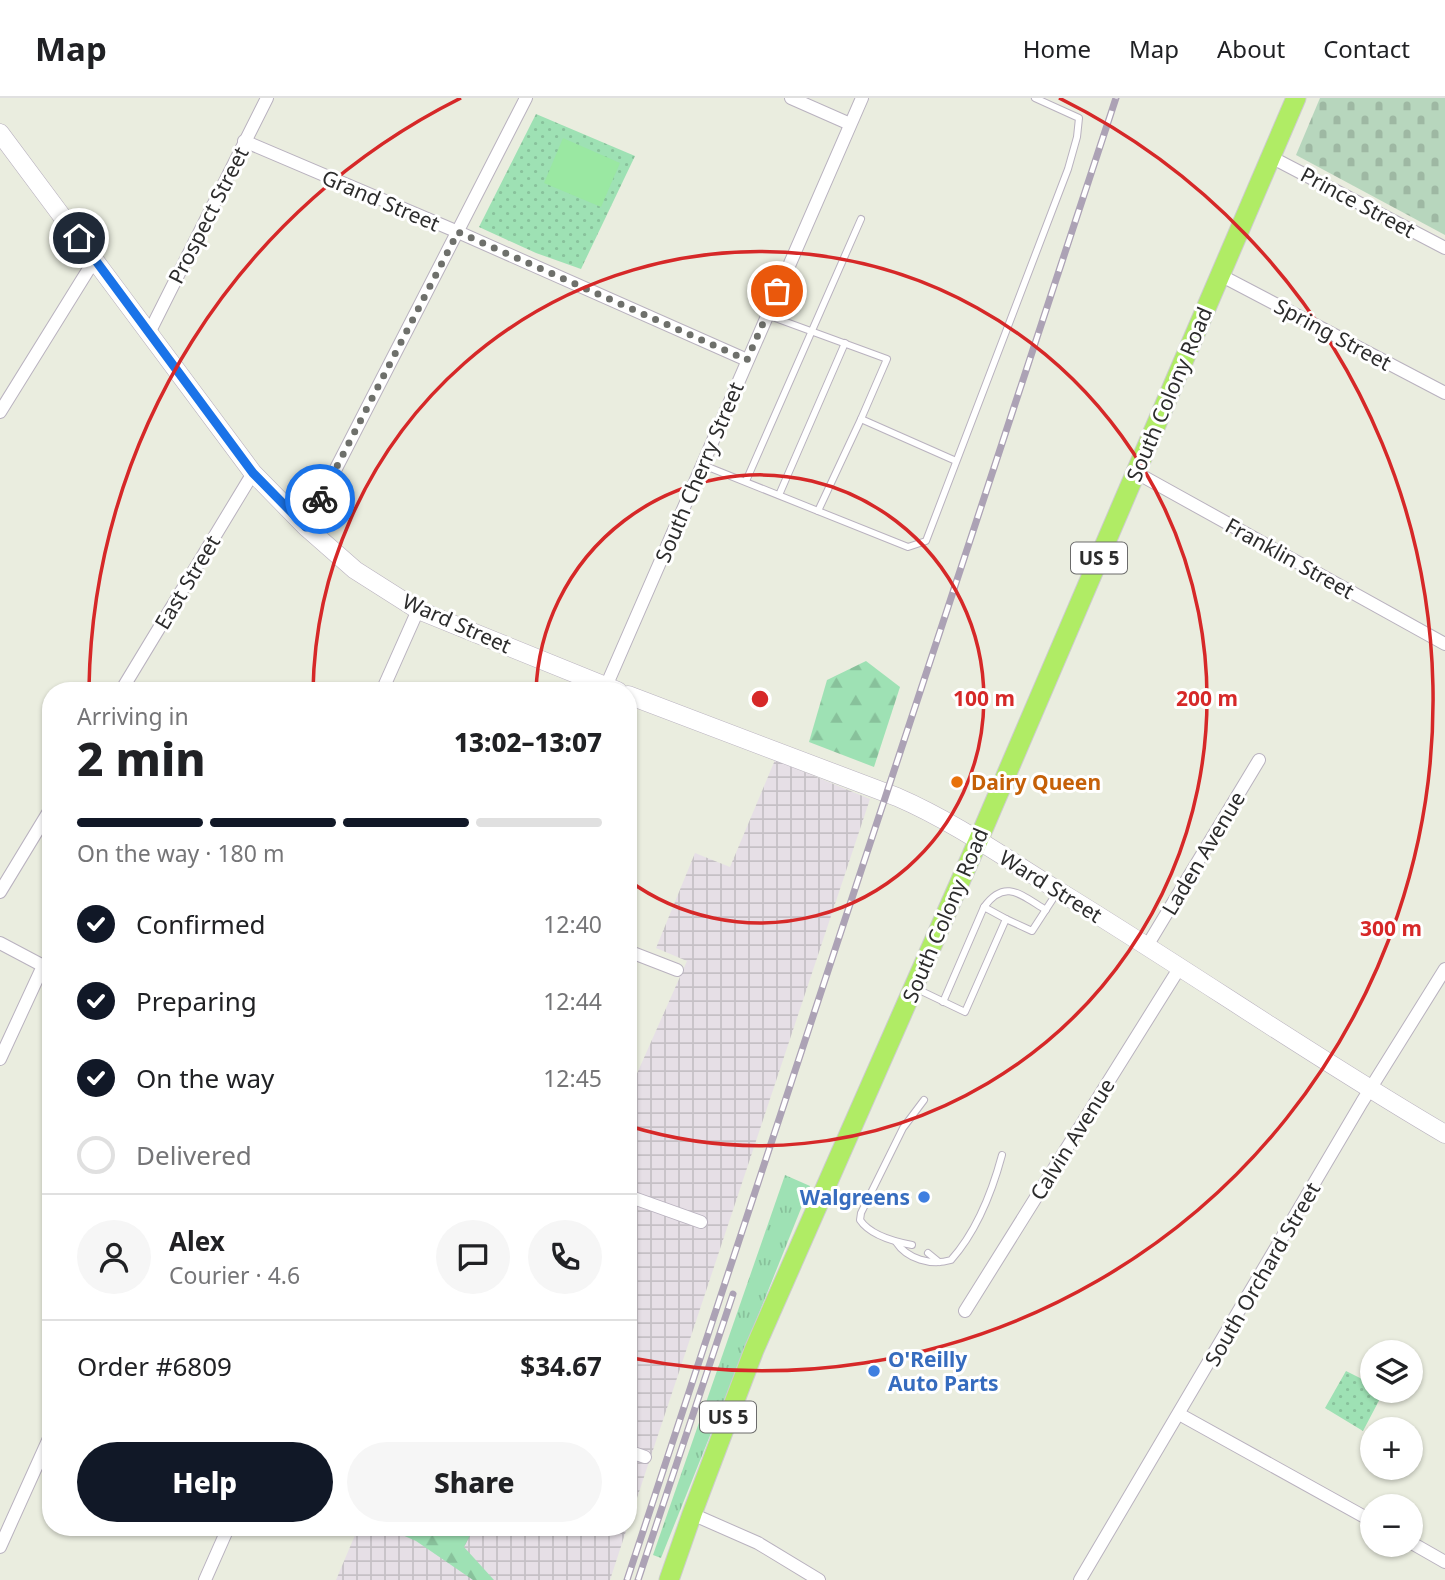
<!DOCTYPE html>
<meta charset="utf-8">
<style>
:root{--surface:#fff;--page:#f6f6f6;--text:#202124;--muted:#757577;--line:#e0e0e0;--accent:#111827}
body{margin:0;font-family:"Noto Sans",sans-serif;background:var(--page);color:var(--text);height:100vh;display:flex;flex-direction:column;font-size:26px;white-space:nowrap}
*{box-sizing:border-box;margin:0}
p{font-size:23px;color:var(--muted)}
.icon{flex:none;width:38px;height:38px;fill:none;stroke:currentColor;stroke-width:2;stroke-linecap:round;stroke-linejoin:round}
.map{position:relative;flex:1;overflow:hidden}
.details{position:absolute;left:42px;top:584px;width:595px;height:854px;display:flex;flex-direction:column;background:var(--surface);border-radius:28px;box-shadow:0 2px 5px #0004}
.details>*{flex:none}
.fabs{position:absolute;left:1360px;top:1242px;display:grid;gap:14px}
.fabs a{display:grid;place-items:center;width:63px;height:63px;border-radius:50%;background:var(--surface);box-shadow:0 2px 5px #0004;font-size:35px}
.pin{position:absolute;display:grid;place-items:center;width:60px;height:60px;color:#fff;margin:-30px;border:4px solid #fff;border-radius:50%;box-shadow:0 2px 7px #0007}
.courier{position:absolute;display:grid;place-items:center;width:70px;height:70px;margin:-35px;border:5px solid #1a73e8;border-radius:50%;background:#fff;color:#222;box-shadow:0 2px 9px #0007}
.head em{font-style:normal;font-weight:800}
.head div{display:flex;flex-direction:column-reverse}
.head{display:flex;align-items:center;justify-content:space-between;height:119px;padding:0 35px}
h1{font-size:46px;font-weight:800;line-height:52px}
.bar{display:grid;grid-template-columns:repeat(4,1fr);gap:10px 7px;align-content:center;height:84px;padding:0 35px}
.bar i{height:9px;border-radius:5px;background:var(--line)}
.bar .on{background:var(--accent)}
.bar p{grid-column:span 4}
.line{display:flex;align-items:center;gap:18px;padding:0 35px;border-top:2px solid var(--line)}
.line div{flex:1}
.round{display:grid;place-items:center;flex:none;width:74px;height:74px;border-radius:37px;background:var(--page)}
ol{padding:0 35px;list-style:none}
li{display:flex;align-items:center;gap:21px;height:77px}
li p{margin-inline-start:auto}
li .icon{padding:7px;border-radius:50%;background:var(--accent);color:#fff;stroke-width:4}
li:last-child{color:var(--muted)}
li i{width:38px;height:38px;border:4px solid var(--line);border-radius:50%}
.action{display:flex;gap:14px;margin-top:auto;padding:14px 35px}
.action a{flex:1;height:80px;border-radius:42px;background:var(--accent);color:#fff;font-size:28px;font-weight:800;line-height:80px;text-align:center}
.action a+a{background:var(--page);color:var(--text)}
header{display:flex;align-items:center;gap:42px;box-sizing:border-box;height:98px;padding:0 35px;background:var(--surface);border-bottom:2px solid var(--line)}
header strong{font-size:33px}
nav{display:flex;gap:38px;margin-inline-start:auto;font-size:24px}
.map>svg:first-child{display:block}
</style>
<header>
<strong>Map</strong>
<nav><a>Home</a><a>Map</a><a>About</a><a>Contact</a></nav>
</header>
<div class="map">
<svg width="1445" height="1482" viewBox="0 0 1445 1482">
<defs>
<pattern id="industrial-grid" width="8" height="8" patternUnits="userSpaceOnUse" patternTransform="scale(1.75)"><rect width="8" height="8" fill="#e6dfe6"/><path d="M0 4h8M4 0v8" fill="none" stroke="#c5c0c5"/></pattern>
<pattern id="grass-tufts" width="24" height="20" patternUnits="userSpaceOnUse" patternTransform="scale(1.75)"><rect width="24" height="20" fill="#9ee1b4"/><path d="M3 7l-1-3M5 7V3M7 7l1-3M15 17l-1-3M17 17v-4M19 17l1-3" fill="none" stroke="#88c19b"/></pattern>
<pattern id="forest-firs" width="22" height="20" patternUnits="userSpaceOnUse" patternTransform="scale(1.75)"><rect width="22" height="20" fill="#9ee1b4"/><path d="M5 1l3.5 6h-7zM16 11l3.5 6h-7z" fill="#88c19b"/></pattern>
<pattern id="cemetery-stones" width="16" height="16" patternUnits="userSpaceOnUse" patternTransform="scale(1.75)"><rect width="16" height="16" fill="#b7d6bd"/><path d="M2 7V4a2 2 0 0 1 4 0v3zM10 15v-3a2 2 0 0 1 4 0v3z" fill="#9eb8a3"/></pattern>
<pattern id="park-dots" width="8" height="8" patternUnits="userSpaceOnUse" patternTransform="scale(1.75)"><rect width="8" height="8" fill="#9ee1b4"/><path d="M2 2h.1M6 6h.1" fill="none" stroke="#88c19b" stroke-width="1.8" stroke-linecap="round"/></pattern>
</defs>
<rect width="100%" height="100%" fill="#eaeddf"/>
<g fill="url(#industrial-grid)">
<polygon points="775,662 870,701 628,1427 628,988 631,989 687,863 656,850 695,755 730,769"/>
<polygon points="358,1430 627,1430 610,1482 336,1482"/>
</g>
<polygon fill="url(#grass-tufts)" points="785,1077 810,1088 661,1460 653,1457"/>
<g fill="url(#forest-firs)">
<polygon points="866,563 900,589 874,669 809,644 827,582"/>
<polygon points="386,1430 474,1430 464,1449 494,1482 473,1482 416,1443"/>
</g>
<polygon fill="url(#cemetery-stones)" points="1320,0 1445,0 1445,137 1296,57"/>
<g fill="url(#park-dots)">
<polygon points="536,16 635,58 581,171 536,155 479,129"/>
<polygon points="1346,1273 1372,1286 1372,1293 1384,1293 1363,1333 1325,1310"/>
</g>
<polygon fill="#9ae8a2" points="563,40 620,65 601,109 544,85"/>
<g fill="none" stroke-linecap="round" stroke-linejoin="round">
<g stroke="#b9b2bf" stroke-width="8">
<g id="lane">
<polyline points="767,217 887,261 861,321 956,363"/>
<polyline points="703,367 908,449 926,443 1068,71 1077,39 1079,20 1035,0"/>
<polyline points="746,383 861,121"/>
<polyline points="779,397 845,245"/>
<polyline points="818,413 861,321"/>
<path d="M984,809C1005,780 1021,797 1046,812"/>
<polyline points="915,890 965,914 1006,821 1032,833 1058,793"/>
<polyline points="943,904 984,809 1006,821"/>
<path d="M896,1144C907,1161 931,1168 951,1162C977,1133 992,1094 1002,1057"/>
<path d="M912,1147C896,1144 870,1137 860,1122L861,1115L903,1030L924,1002"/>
<polyline points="928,1155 939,1164"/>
</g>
</g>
<g stroke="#b9b2bf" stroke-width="14">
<g id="street">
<polyline points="791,0 850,26"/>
<polyline points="244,43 458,134 747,262"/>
<polyline points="1271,59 1445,150"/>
<polyline points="1220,177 1445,295"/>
<polyline points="149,235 267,0"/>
<polyline points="0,314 95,161"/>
<polyline points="1135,374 1445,546"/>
<polyline points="306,429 526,0"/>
<polyline points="121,593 253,375"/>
<polyline points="382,593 418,512"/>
<polyline points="604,593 862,0"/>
<polyline points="0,794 51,710"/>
<polyline points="0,845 51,872"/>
<polyline points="1147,848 1259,662"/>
<polyline points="628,853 677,872"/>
<polyline points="0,961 43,868"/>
<polyline points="628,1098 701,1124"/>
<polyline points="965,1213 1180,869"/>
<polyline points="1179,1316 1372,1423"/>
<polyline points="628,1353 645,1359"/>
<polyline points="692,1416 758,1445 819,1482"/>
<polyline points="1410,1444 1445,1464"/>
<polyline points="0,1449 51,1336"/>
<polyline points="205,1482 228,1430"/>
<polyline points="1080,1482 1362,1004 1445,871"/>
</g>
</g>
<g stroke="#b9b2bf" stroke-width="19">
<g id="secondary">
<polyline points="0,35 253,375 306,429 355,472 418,512 618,593"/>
<path d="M628,597L897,699C955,724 1008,762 1062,795C1191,874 1315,960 1445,1036"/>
</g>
</g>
<g stroke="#ccc" stroke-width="21">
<polyline id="primary" points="669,1482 692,1416 754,1252 978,743 1296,0"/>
</g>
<use href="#lane" stroke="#fff" stroke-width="6"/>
<use href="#street" stroke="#fff" stroke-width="12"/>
<use href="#secondary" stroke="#fff" stroke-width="18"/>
<use href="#primary" stroke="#b0ec65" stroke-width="19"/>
<g stroke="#aca2b5" stroke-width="7">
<g id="rail">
<polyline points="627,1482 1116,0"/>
<polyline points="638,1482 733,1196"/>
</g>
</g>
<use href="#rail" stroke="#fff" stroke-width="4.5" stroke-dasharray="13" stroke-linecap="butt"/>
</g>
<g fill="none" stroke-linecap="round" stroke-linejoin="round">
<polyline stroke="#6e706b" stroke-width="7" stroke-dasharray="0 12.6" points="320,401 458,134 747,262 777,193"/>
<polyline stroke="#1a73e8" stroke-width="9" points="79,140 253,375 306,429 320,401"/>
</g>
<g fill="none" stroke="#d62828" stroke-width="3.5">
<path d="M536 593A224 224 0 1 1 628 782"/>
<path d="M313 593A447 447 0 1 1 629 1028"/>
<path d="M89 589A671 671 0 0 1 461 0M1059 0A671 671 0 0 1 632 1260"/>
</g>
<circle fill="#e8710a" stroke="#fff" stroke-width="2.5" cx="957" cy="684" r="7"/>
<g fill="#3f7fe0" stroke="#fff" stroke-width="2.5">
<circle cx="924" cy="1099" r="7"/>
<circle cx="874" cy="1273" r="7"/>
</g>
<g text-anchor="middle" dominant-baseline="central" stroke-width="6" stroke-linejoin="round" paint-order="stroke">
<g fill="#fff" stroke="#6b6b6b" stroke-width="2">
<rect x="1071" y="444.5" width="56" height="31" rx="5"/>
<rect x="700" y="1303.5" width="56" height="31" rx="5"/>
</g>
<g font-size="19" font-weight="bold" fill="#2c2c2c">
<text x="1099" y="460">US 5</text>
<text x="728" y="1319">US 5</text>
</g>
<g font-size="21" fill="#2c2c2c" stroke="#fff">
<text transform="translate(381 102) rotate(23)">Grand Street</text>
<text transform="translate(1358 104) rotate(28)">Prince Street</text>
<text transform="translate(208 117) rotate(-63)">Prospect Street</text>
<text transform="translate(1333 236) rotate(28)">Spring Street</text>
<text transform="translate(1169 296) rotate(-67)">South Colony Road</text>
<text transform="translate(699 374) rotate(-67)">South Cherry Street</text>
<text transform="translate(1290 460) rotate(29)">Franklin Street</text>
<text transform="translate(187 484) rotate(-59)">East Street</text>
<text transform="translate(457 525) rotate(24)">Ward Street</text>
<text transform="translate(1203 755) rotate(-59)">Laden Avenue</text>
<text transform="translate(1051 788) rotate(32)">Ward Street</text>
<text transform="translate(945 817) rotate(-67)">South Colony Road</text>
<text transform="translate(1072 1041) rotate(-58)">Calvin Avenue</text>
<text transform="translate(1262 1176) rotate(-60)">South Orchard Street</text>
</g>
<g font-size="21" font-weight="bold" fill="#c56008" stroke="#fff" text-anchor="start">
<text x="971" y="684">Dairy Queen</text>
</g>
<g font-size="21" font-weight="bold" fill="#366cbe" stroke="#fff" text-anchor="end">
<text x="910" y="1099">Walgreens</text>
<text x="888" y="1261" text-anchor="start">O'Reilly<tspan x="888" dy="24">Auto Parts</tspan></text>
</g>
</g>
<circle cx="760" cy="601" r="10" fill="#d62828" stroke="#fff" stroke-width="3.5"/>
<g font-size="21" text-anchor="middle" font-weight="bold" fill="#d62828" stroke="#fff" stroke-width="6" stroke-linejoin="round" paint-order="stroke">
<text x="984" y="608">100 m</text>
<text x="1207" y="608">200 m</text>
<text x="1391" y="838">300 m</text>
</g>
</svg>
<div class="fabs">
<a><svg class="icon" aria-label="layers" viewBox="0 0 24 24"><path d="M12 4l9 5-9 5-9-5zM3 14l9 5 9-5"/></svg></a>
<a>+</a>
<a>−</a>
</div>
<div class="pin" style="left:777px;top:193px;background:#ea580c"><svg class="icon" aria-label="bag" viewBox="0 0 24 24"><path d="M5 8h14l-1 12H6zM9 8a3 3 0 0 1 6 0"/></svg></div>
<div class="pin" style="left:79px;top:140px;background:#1f2937"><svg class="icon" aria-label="home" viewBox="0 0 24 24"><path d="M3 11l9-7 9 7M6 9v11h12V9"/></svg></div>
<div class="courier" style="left:320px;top:401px"><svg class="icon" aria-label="bike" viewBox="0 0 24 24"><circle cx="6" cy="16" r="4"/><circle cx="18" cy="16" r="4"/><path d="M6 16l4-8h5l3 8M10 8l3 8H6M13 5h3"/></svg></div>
<section class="details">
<div class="head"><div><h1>2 min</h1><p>Arriving in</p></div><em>13:02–13:07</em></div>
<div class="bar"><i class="on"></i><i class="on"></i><i class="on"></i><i></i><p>On the way · 180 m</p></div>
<ol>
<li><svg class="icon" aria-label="check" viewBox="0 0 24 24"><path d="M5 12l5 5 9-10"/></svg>Confirmed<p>12:40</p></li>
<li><svg class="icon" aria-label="check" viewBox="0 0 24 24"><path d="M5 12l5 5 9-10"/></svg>Preparing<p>12:44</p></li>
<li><svg class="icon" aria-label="check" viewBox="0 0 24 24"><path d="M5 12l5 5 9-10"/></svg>On the way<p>12:45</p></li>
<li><i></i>Delivered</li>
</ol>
<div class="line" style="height:126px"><a class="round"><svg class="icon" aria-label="person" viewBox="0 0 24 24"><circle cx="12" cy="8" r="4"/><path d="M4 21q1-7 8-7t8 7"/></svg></a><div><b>Alex</b><p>Courier · 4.6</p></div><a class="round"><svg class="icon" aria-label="chat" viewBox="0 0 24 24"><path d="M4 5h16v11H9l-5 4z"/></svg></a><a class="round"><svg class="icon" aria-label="phone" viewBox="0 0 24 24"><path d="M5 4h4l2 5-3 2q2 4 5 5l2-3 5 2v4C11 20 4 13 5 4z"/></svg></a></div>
<div class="line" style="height:91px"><div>Order #6809</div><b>$34.67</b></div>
<div class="action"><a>Help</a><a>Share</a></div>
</section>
</div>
